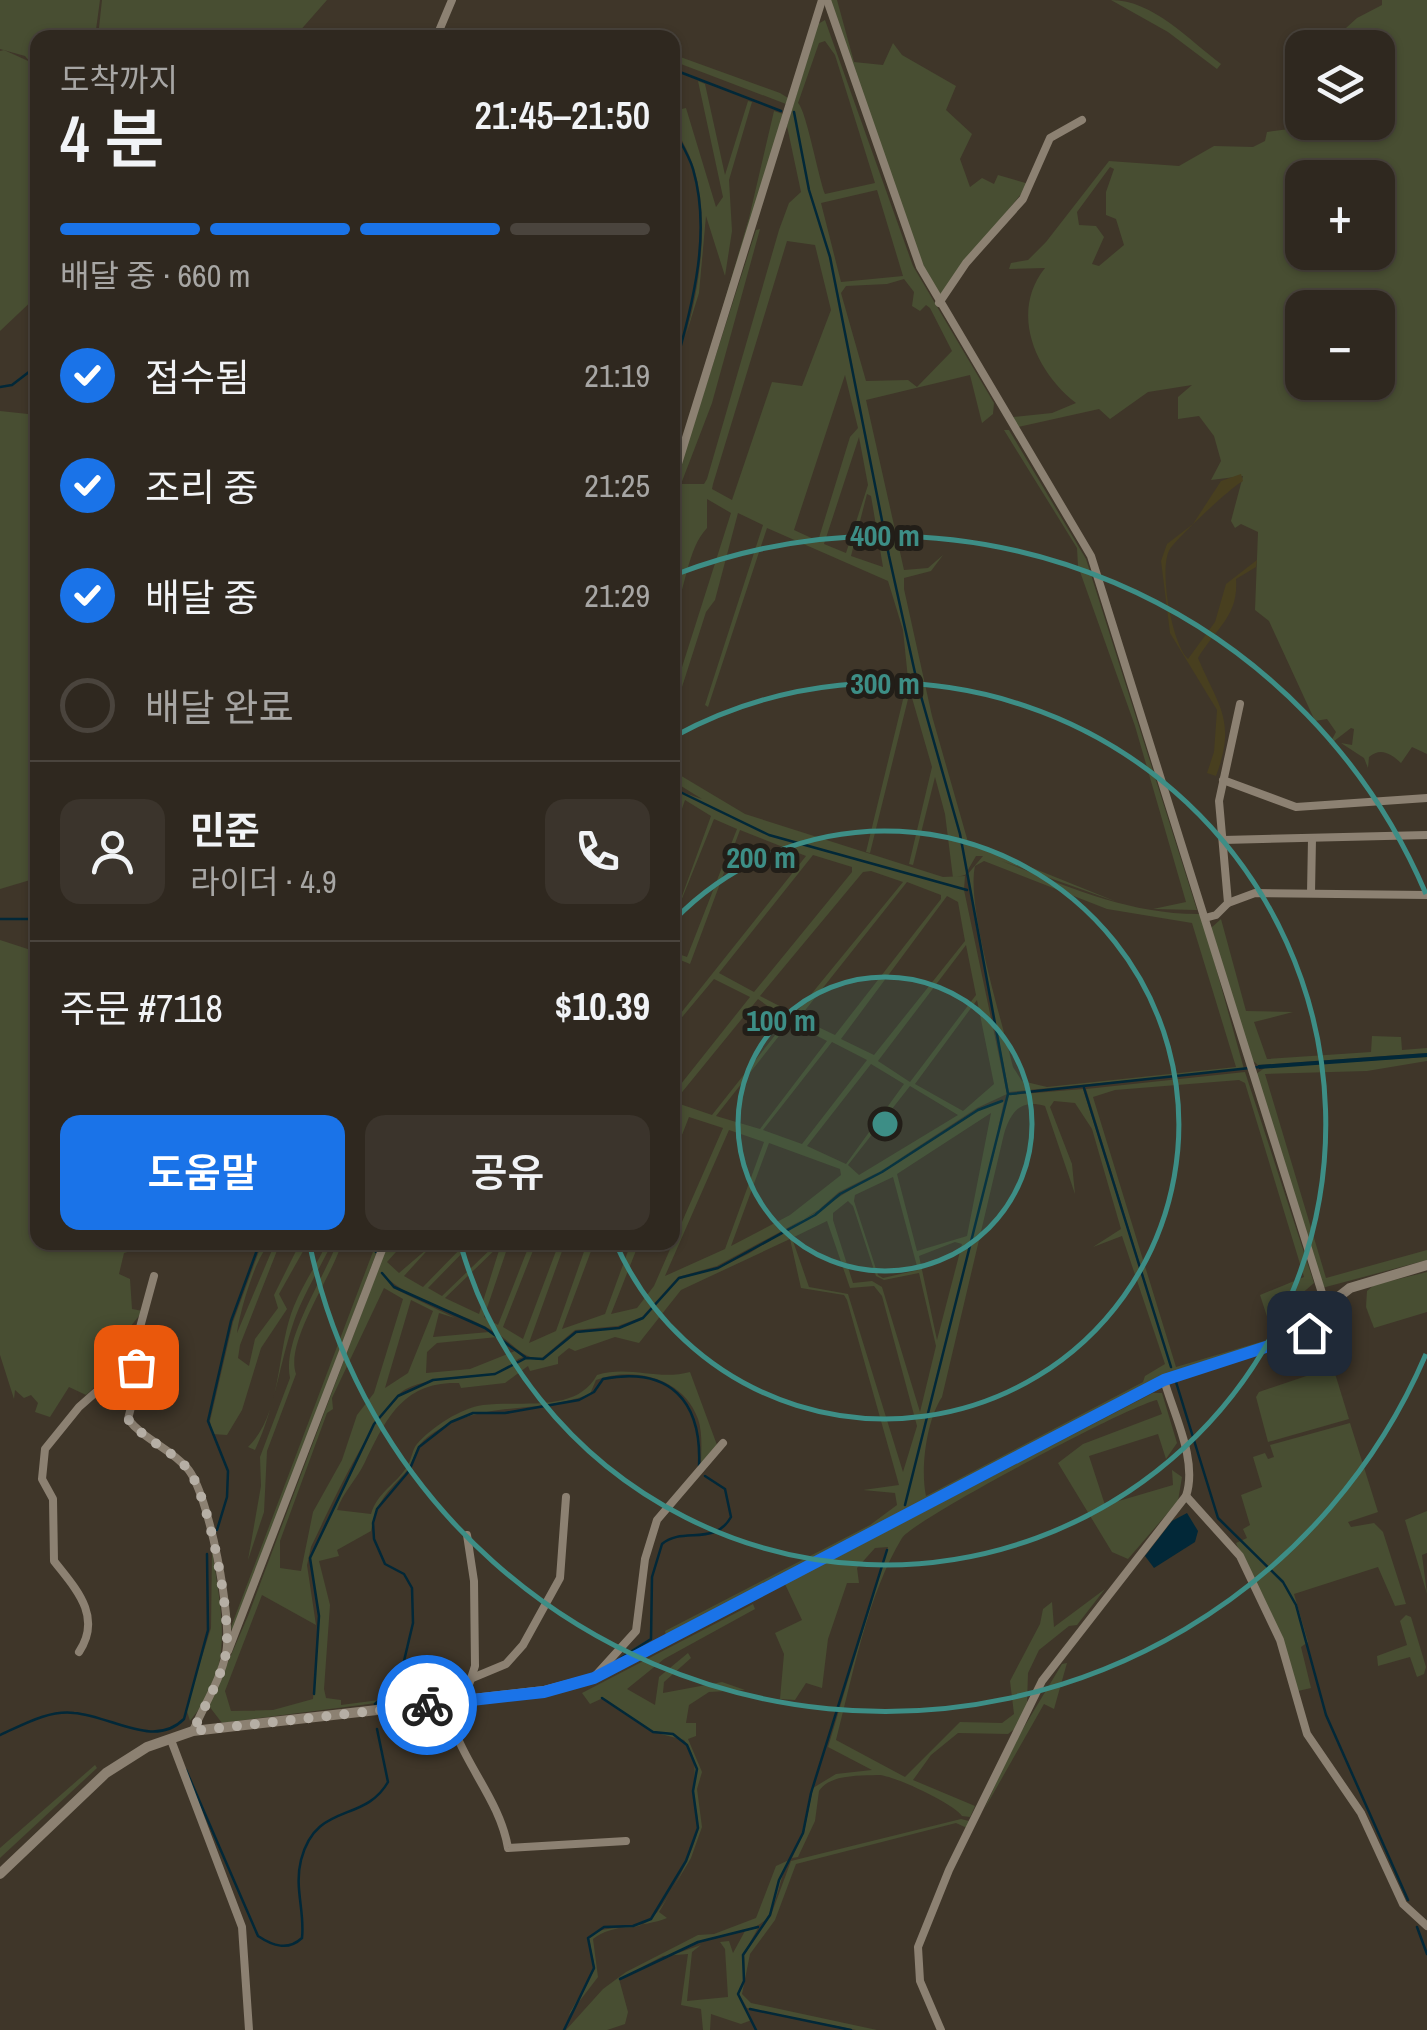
<!DOCTYPE html>
<html lang="ko">
<meta charset="utf-8">
<style>
:root{--surface:#2f281f;--page:#3b342c;--text:#f1f3f6;--muted:#a7a6a4;--line:#4a443d;--accent:#1a73e8}
body{margin:0;font-family:"Archivo Narrow","Noto Sans KR",sans-serif;background:var(--page);color:var(--text);height:100vh;display:flex;flex-direction:column;font-size:38px;white-space:nowrap}
*{box-sizing:border-box;margin:0}
p{font-size:32px;color:var(--muted)}
.icon{flex:none;width:55px;height:55px;fill:none;stroke:currentColor;stroke-width:2;stroke-linecap:round;stroke-linejoin:round}
.map{position:relative;flex:1;overflow:hidden}
.details{position:absolute;left:30px;top:30px;width:650px;height:1220px;display:flex;flex-direction:column;background:var(--surface);border-radius:20px;box-shadow:0 2px 8px #0004,0 0 0 2px var(--line)}
.details>*{flex:none}
.controls{position:absolute;left:1285px;top:30px;display:grid;gap:20px}
.controls a{display:grid;place-items:center;width:110px;height:110px;border-radius:20px;background:var(--surface);box-shadow:0 2px 8px #0004,0 0 0 2px var(--line);font-size:50px}
.pin{position:absolute;display:grid;place-items:center;width:85px;height:85px;color:#fff;margin:-42px;border-radius:20px;box-shadow:0 5px 15px #0006}
.courier{position:absolute;display:grid;place-items:center;width:100px;height:100px;margin:-50px;border:8px solid #1a73e8;border-radius:50%;background:#fff;color:#222;box-shadow:0 2px 12px #0007}
.headline em{font-style:normal;font-weight:600}
.headline div{display:flex;flex-direction:column-reverse}
.headline{display:flex;align-items:center;justify-content:space-between;height:170px;padding:0 30px}
h1{font-size:65px;font-weight:600;line-height:75px}
.bar{display:grid;grid-template-columns:repeat(4,1fr);gap:15px 10px;align-content:center;height:120px;padding:0 30px}
.bar i{height:12px;border-radius:8px;background:var(--line)}
.bar .on{background:var(--accent)}
.bar p{grid-column:span 4}
.line{display:flex;align-items:center;gap:25px;padding:0 30px;border-top:2px solid var(--line)}
.line div{flex:1}
.round{display:grid;place-items:center;flex:none;width:105px;height:105px;border-radius:20px;background:var(--page)}
ol{padding:0 30px;list-style:none}
li{display:flex;align-items:center;gap:30px;height:110px}
li p{margin-inline-start:auto}
li .icon{padding:10px;border-radius:50%;background:var(--accent);color:#fff;stroke-width:4}
li:last-child{color:var(--muted)}
li i{width:55px;height:55px;border:5px solid var(--line);border-radius:50%}
.action{display:flex;gap:20px;margin-top:auto;padding:20px 30px}
.action a{flex:1;height:115px;border-radius:20px;background:var(--accent);color:#fff;font-size:40px;font-weight:600;line-height:115px;text-align:center}
.action a+a{background:var(--page);color:var(--text)}
.map>svg:first-child{display:block}
</style>
<div class="map">
<svg width="1427" height="2030" viewBox="0 0 1427 2030">
<rect width="100%" height="100%" fill="#3f3629"/>
<g fill="#484e32" fill-rule="evenodd">
<polygon points="0,0 100,0 95,37 38,38 37,63 31,63 25,56 0,49"/>
<polygon points="102,0 327,0 298,33 301,37 98,37"/>
<polygon points="830,0 837,0 854,62 883,65 893,43 902,55 956,86 946,110 972,134 960,159 970,187 982,178 994,184 998,175 1029,184 939,297 922,263"/>
<path d="M1111,0C1153,0 1189,40 1221,64L1217,69L1168,32Z"/>
<path d="M1382,0H1427V754L1412,747L1401,763C1391,754 1381,747 1369,757L1368,768L1364,758L1341,743L1352,745L1354,729L1351,728L1329,745L1336,732L1327,719L1315,721L1269,621L1255,610L1258,532L1241,524L1235,528L1231,521L1243,476L1211,480L1221,461L1214,436L1199,416L1178,419V397L1192,385L1148,392L1110,419L1099,409L1018,427L1013,417L1052,413L1076,403C1036,372 1009,313 1045,268L1009,269L1011,263L1028,260L1046,242L1109,161L1179,166L1214,146L1253,147L1265,141L1267,132L1289,129L1302,104V122H1378V48L1325,47L1357,18L1382,5ZM1110,167L1114,169L1106,192V215L1116,219L1124,245L1099,266L1092,264L1104,237L1096,226L1079,225L1077,212ZM1302,178H1378V252H1302ZM1302,308H1378V382H1302Z"/>
<path d="M825,20L913,266L994,403L993,414L982,423L970,375L866,400L904,570L928,568L943,555L931,571L904,578V589L932,716L968,842L1117,902L1002,861C1066,886 1130,915 1201,914L1244,1069L1009,1092L970,894L967,875L983,856H976L965,875L953,878L945,814L935,777L913,865L909,864L932,767L910,691L870,853L866,852L908,679L903,630L888,581L767,528L708,707L705,705L763,525L738,513L715,600L706,612L682,687L676,686L731,513L707,499V528C687,549 686,589 673,616V526L682,492L678,490L673,503V489L756,230L760,229L712,403L681,484H704L707,479L779,230L789,203L801,192L787,126L818,24ZM825,41L835,55L875,183L825,194C818,175 806,110 798,103L819,43ZM877,190L903,276L841,282L821,203ZM787,241L815,245L831,310L802,386L772,382L732,500L712,489L713,484ZM904,279L914,292L912,306L920,311L926,305L930,308L952,351L917,387L908,380L866,381L841,293L846,286L887,284ZM845,375L858,428L850,437L818,541L794,530ZM859,437L868,485L846,553L824,544ZM867,494L871,496L883,567L851,556ZM984,861L1107,909L1192,923L1236,1067L1047,1087L1022,1081L1013,1067C1002,1021 966,907 975,866Z"/>
<polygon points="4,50 37,65 38,295 0,331 0,51"/>
<polygon points="672,54 780,93 788,98 786,104 673,61"/>
<path d="M698,81L705,84L725,175L748,101L752,102L729,180L732,231L725,276L706,216L699,293L685,338C700,286 710,221 694,168C688,147 674,132 673,111L686,108L716,207L723,197Z"/>
<polygon points="774,111 783,114 701,381 749,218"/>
<polygon points="31,406 38,407 37,878 0,889 0,411 28,414"/>
<polygon points="1004,430 1009,430 1086,559 1197,910 1153,909 1186,902 1135,726 1078,566 1077,548"/>
<path d="M673,771L745,814L943,877L965,876L964,890L1007,1094L977,1108L881,1171L839,1192L815,1213L717,1266L678,1277L642,1317L618,1326L575,1330L542,1358C524,1360 515,1346 501,1336C466,1311 411,1305 381,1272L393,1288L455,1318L439,1313L433,1337L489,1332L498,1337L437,1343L427,1352L426,1373L470,1369L515,1351L523,1357C514,1360 512,1365 504,1370C486,1380 435,1374 406,1389C378,1403 327,1514 311,1547L307,1565L316,1625L262,1595L225,1691L231,1711L273,1710L313,1699L319,1616L310,1558L375,1425L399,1396L433,1380L495,1374L526,1358L543,1360L576,1333L619,1328L643,1319L679,1279L718,1268L748,1254L978,1110L1004,1101L998,1129L1009,1095L1083,1089L1172,1369L1086,1089L1245,1072L1314,1283L1293,1301L1296,1313L1305,1314L1302,1332L1173,1374L666,1637L665,1631L870,1525L897,1505L895,1493L863,1490L899,1485L847,1300L844,1295L801,1288L790,1239L681,1290L639,1343L615,1337L575,1351L569,1348L558,1357V1364L530,1371L528,1366L505,1383L461,1388L459,1383C403,1381 386,1419 365,1462C357,1479 343,1492 337,1510L371,1514C378,1491 397,1484 408,1465C412,1458 412,1450 417,1444C432,1427 461,1408 483,1405C520,1400 576,1414 597,1375C630,1365 658,1381 690,1372L717,1445L701,1467C701,1452 703,1433 698,1419C683,1377 633,1366 596,1380L590,1394C529,1417 477,1397 424,1440C414,1449 414,1463 405,1473C387,1492 375,1504 371,1531L337,1550L339,1556L319,1561L330,1605L324,1689L326,1698L341,1700V1705L463,1689L462,1692L222,1723L209,1706L248,1616L388,1243H394L393,1248L404,1243L387,1262L399,1273L434,1243L404,1276L423,1287L466,1243H472L428,1288L442,1296L497,1243H509L484,1317L498,1325L530,1243H536L503,1327L523,1339L559,1243H565L529,1343L556,1331L587,1243H594L562,1329L605,1314L628,1251L610,1243H639L611,1314L637,1308L654,1286L723,1128L689,1117L673,1158V1141L682,1118L673,1111V1094L750,997L714,979L673,1028V1023L806,856L740,830L690,964L673,957V952L687,957L737,829L714,819L673,921L711,816L685,800L673,835L681,800L673,795V789L702,799L673,781ZM813,855L852,867V872L754,992L719,973ZM871,871L903,882L795,1014L760,996L863,872ZM907,882L941,895V899L835,1035L799,1018ZM947,896L958,902L965,941L874,1055L841,1039ZM966,945L976,995L910,1082L878,1061ZM758,999L787,1020L712,1115L674,1102ZM977,1000L994,1084L963,1111L915,1084ZM790,1022L827,1041L760,1129L716,1116ZM832,1042L867,1060L802,1144L763,1130ZM871,1064L904,1084L846,1164L807,1146ZM1239,1080L1245,1083L1304,1277L1260,1295L1274,1338L1176,1367L1093,1097L1115,1090ZM910,1086L958,1115L859,1175L848,1165ZM1054,1101L1075,1103L1092,1129L1121,1229L1093,1247L1122,1236L1165,1364L1145,1376L1143,1382L926,1496C920,1468 927,1419 942,1397L1004,1134C1011,1111 1021,1099 1045,1106L1075,1194L1072,1164L1050,1107ZM991,1113L967,1236L917,1251L897,1174ZM729,1130L764,1142L725,1249L665,1276ZM769,1143L840,1169L841,1175L790,1215L731,1246ZM893,1177L918,1270L883,1278L878,1275L854,1201L855,1195ZM848,1201L853,1206L876,1276L884,1280L919,1273L936,1346L920,1412L882,1287L872,1281L853,1283L833,1220V1213ZM827,1221L850,1288L874,1286L882,1296L917,1426L903,1472L848,1294L809,1287L792,1238ZM955,1242L962,1244L937,1340L919,1256ZM501,1244L479,1314L445,1298ZM384,1288L403,1299L374,1393L357,1415L342,1460L313,1512L301,1571L280,1568V1541L327,1413L333,1409L332,1398ZM411,1300L433,1311L408,1373L385,1388Z"/>
<polygon points="1221,919 1246,1011 1293,1012 1254,1022 1267,1059 1371,1052 1372,1036 1401,1037 1402,1050 1427,1048 1427,1053 1258,1065 1252,1060 1211,928"/>
<polygon points="0,940 37,952 38,1242 132,1243 131,1251 124,1253 119,1274 130,1279 132,1309 143,1311 121,1338 127,1350 119,1354 120,1363 86,1395 69,1387 50,1417 35,1412 38,1403 31,1395 24,1398 15,1390 14,1399 0,1355"/>
<polygon points="1427,1057 1427,1061 1367,1071 1265,1074 1326,1278 1427,1250 1427,1260 1322,1288 1256,1074 1266,1067"/>
<path d="M262,1243H271C256,1253 239,1315 237,1333L275,1243H280L240,1345L238,1358L249,1366L255,1339L278,1308L274,1295L300,1243H314L306,1246L279,1294L287,1309L261,1348L242,1410L227,1435L212,1434L210,1421L233,1322Z"/>
<path d="M327,1243H332C320,1268 303,1295 294,1321C279,1365 275,1408 255,1450L248,1447C283,1413 276,1349 294,1306C303,1284 317,1264 327,1243Z"/>
<path d="M337,1243H347L353,1250L340,1248C329,1281 285,1343 296,1374L267,1451L264,1512L248,1560L261,1486L260,1457L290,1378C282,1340 322,1282 337,1243Z"/>
<polygon points="374,1249 376,1254 233,1633 231,1627"/>
<polygon points="1427,1272 1427,1312 1374,1328 1366,1307 1367,1291 1374,1285"/>
<polygon points="1333,1367 1349,1419 1268,1442 1256,1397 1259,1392"/>
<path d="M1153,1393H1162L1177,1443L1166,1459L1158,1434L1089,1456L1105,1505L1173,1485L1172,1470L1182,1477L1178,1501L1128,1559L1112,1552L1058,1463L1083,1444L1162,1414L1157,1400C1130,1405 913,1520 902,1538C868,1594 853,1674 836,1740L905,1777L960,1722L1002,1723L1014,1714L1010,1681L1040,1624L1043,1609L1052,1602L1054,1627L1105,1589L1077,1625L1069,1626L1039,1650L1028,1673L1027,1704L1016,1728L1008,1734L958,1733L931,1755L913,1780L975,1806L970,1817L962,1816C956,1805 890,1773 877,1775C859,1776 830,1774 819,1791L815,1821L798,1857L792,1858L804,1833L813,1788L836,1774L872,1770L828,1747L888,1547L875,1548L857,1568L859,1583H847L828,1639L822,1688L806,1683L795,1700L780,1699L784,1654L775,1633L802,1620L785,1584Z"/>
<polygon points="1350,1423 1378,1512 1348,1522 1351,1527 1374,1523 1383,1532 1406,1604 1395,1606 1378,1567 1294,1594 1308,1642 1301,1647 1311,1688 1298,1691 1236,1543 1247,1538 1243,1529 1250,1525 1241,1495 1262,1487 1253,1457 1265,1453 1268,1459 1274,1457 1270,1445"/>
<polygon points="1427,1511 1427,1553 1422,1555 1427,1594 1405,1520"/>
<path d="M212,1549C221,1613 237,1666 190,1721L186,1708L211,1628Z"/>
<path d="M753,1604L755,1609L664,1659L627,1689L655,1705L659,1677L688,1653L691,1658L664,1682L663,1693L722,1682L745,1690L709,1692L689,1705L686,1723H696V1736L688,1739L702,1772L697,1789L702,1827L691,1858L659,1912L667,1918C643,1928 611,1924 593,1939L598,1977L568,2016L595,1969L589,1938C606,1921 628,1934 647,1922C664,1912 696,1849 698,1828C699,1817 695,1808 694,1798C693,1774 700,1761 684,1740L653,1732L603,1698L590,1704L582,1693Z"/>
<polygon points="1406,1615 1411,1617 1426,1667 1424,1674 1417,1677 1410,1657 1378,1666 1377,1656 1407,1645 1400,1621"/>
<polygon points="1067,1663 1054,1709 1044,1704 985,1808 1012,1747 1062,1664"/>
<polygon points="95,1765 97,1768 0,1858 0,1848"/>
<polygon points="961,1819 969,1821 967,1828 956,1823 796,1864 775,1920 750,1954 742,1994 751,2003 877,2030 856,2030 747,2008 739,1994 745,1981 744,1955 771,1915 791,1861"/>
<path d="M789,1860C779,1878 778,1904 766,1919C751,1937 700,1935 678,1953L701,1945L692,1952L687,2001L728,1997L725,1949L720,1942L729,1941L733,1953L745,1931L758,1928L743,1955L744,1981L737,1994L752,2020L741,2024L711,2014L710,2030H703L701,2009L681,2005L688,1954L663,1956L619,1979L628,2012L625,2024L607,2030H566L603,1989L626,1972L698,1935L714,1934L756,1918L776,1866Z"/>
</g>
<path fill="#483f1f" d="M1241,474L1243,481C1231,487 1178,537 1170,549C1158,567 1172,645 1188,659L1215,622L1226,584L1257,560L1256,567L1236,579C1239,616 1215,629 1198,658C1218,706 1237,720 1216,776L1207,773L1214,752L1217,710L1170,633L1161,561L1167,544L1193,524L1221,481Z"/>
<g fill="#022838">
<polygon points="1427,1053 1427,1057 1259,1069 1258,1065"/>
<polygon points="1187,1513 1198,1531 1195,1542 1154,1568 1145,1556 1172,1521"/>
</g>
<g fill="none" stroke-linecap="round" stroke-linejoin="round">
<g stroke="#022838" stroke-width="2.5">
<polyline points="672,69 781,111"/>
<polyline points="794,112 809,190 830,257 889,556 917,682 960,834 1008,1094 905,1505"/>
<path d="M672,126C679,140 689,155 693,169C713,238 690,311 672,379"/>
<polyline points="0,387 12,385 38,365"/>
<polyline points="672,788 769,835 967,890"/>
<polyline points="0,919 38,919"/>
<polyline points="1084,1088 1171,1367"/>
<polyline points="1010,1094 1259,1067"/>
<polyline points="372,1242 376,1252"/>
<polyline points="382,1273 394,1287 485,1328 525,1357"/>
<polyline points="1176,1382 1218,1518 1283,1582 1296,1605 1326,1715 1408,1900"/>
<polyline points="217,1530 227,1497 228,1471 208,1421 231,1321 260,1242"/>
<path d="M621,1658L651,1639L652,1577L662,1544C683,1526 714,1547 731,1517L725,1489L705,1476"/>
<polyline points="314,1694 319,1616 310,1558 374,1424 398,1396 433,1380 495,1374 526,1358 543,1359 576,1332 619,1328 643,1318 679,1278 718,1268 815,1215 840,1194 882,1172 978,1110 1002,1101"/>
<path d="M375,1704L399,1682L413,1623L412,1588L404,1574L385,1564L374,1539L373,1523L377,1509L409,1471L419,1447L451,1422L473,1413H505L579,1400L594,1392L603,1379C670,1366 702,1401 699,1466"/>
<path d="M0,1735C23,1725 48,1710 74,1713C112,1716 154,1749 184,1719L208,1630L207,1554"/>
<path d="M186,1770L258,1936C273,1946 288,1951 302,1938C305,1911 294,1888 301,1860C316,1801 364,1824 388,1782L377,1729"/>
<polyline points="1417,1927 1427,1954"/>
<polyline points="620,1979 698,1942 758,1927"/>
<polyline points="750,2009 851,2030"/>
<polyline points="564,2030 594,1968 588,1938 604,1927 633,1926 651,1919 686,1861 698,1828 693,1791 697,1769 687,1745 673,1734 653,1732 602,1698"/>
<polyline points="756,2030 738,1994 744,1981 743,1955 770,1915 779,1880 803,1833 811,1793 887,1550"/>
</g>
<g stroke="#8c8172" stroke-width="8">
<polyline points="827,0 920,267 1091,556 1327,1309"/>
<polyline points="436,38 452,0"/>
<polyline points="939,303 966,263 1023,199 1050,138 1082,120"/>
<polyline points="672,483 822,0"/>
<polyline points="1223,780 1296,807 1427,798"/>
<polyline points="1223,840 1427,835"/>
<polyline points="1311,893 1312,839"/>
<polyline points="1228,903 1255,893 1427,895"/>
<polyline points="1205,918 1216,915 1228,903 1219,801 1240,704"/>
<path d="M154,1276L136,1342V1388L128,1419C144,1440 170,1448 187,1468C209,1492 233,1621 226,1653C221,1679 203,1707 193,1731"/>
<polyline points="1186,1496 1240,1556 1280,1640 1307,1734 1361,1813 1403,1904 1427,1926"/>
<polyline points="228,1651 385,1242"/>
<path d="M79,1652C103,1616 75,1588 54,1561L53,1499L42,1479L45,1449L79,1407L121,1370L135,1344"/>
<polyline points="597,1674 636,1631 645,1559 657,1520 723,1443"/>
<polyline points="470,1679 506,1664 523,1645 560,1578 566,1497"/>
<polyline points="464,1700 475,1666 474,1581 467,1535"/>
<path d="M448,1702C453,1754 499,1794 508,1848L626,1841"/>
<polyline points="171,1740 242,1927 249,2030"/>
<path d="M941,2030L920,1981L918,1947L949,1870L1042,1681L1186,1496C1198,1461 1174,1415 1164,1380"/>
</g>
<polyline stroke="#8c8172" stroke-width="10" points="0,1874 106,1773 147,1747 193,1731 544,1691 594,1678 1164,1380 1309,1333 1332,1302 1350,1288 1427,1265"/>
</g>
<g fill="none" stroke-linecap="round" stroke-linejoin="round">
<path stroke="#b6afa5" stroke-width="10" stroke-dasharray="0 18" d="M136,1367L128,1419C144,1440 170,1449 187,1468C209,1493 232,1620 226,1653C221,1679 204,1707 193,1731L427,1705"/>
<polyline stroke="#1a73e8" stroke-width="12" points="427,1705 544,1692 594,1678 1164,1380 1309,1333"/>
</g>
<circle cx="885" cy="1124" r="147" fill="#3d8e86" fill-opacity=".12"/>
<g fill="none" stroke="#3d8e86" stroke-width="5">
<circle cx="885" cy="1124" r="147"/>
<path d="M674 920A294 294 0 1 1 616 1244"/>
<path d="M675 736A441 441 0 1 1 461 1246"/>
<path d="M1426 1354A588 588 0 0 1 310 1246M674 575A588 588 0 0 1 1426 894"/>
</g>
<circle cx="885" cy="1124" r="15" fill="#3d8e86" stroke="#221e18" stroke-width="5"/>
<g font-size="30" text-anchor="middle" font-weight="bold" fill="#3d8e86" stroke="#221e18" stroke-width="10" stroke-linejoin="round" paint-order="stroke">
<text x="885" y="546">400 m</text>
<text x="885" y="694">300 m</text>
<text x="761" y="868">200 m</text>
<text x="781" y="1031">100 m</text>
</g>
</svg>
<div class="controls">
<a><svg class="icon" aria-label="layers" viewBox="0 0 24 24"><path d="M12 4l9 5-9 5-9-5zM3 14l9 5 9-5"/></svg></a>
<a>+</a>
<a>−</a>
</div>
<div class="pin" style="left:136px;top:1367px;background:#ea580c"><svg class="icon" aria-label="bag" viewBox="0 0 24 24"><path d="M5 8h14l-1 12H6zM9 8a3 3 0 0 1 6 0"/></svg></div>
<div class="pin" style="left:1309px;top:1333px;background:#1f2937"><svg class="icon" aria-label="home" viewBox="0 0 24 24"><path d="M3 11l9-7 9 7M6 9v11h12V9"/></svg></div>
<div class="courier" style="left:427px;top:1705px"><svg class="icon" aria-label="bike" viewBox="0 0 24 24"><circle cx="6" cy="16" r="4"/><circle cx="18" cy="16" r="4"/><path d="M6 16l4-8h5l3 8M10 8l3 8H6M13 5h3"/></svg></div>
<section class="details">
<div class="headline"><div><h1>4 분</h1><p>도착까지</p></div><em>21:45–21:50</em></div>
<div class="bar"><i class="on"></i><i class="on"></i><i class="on"></i><i></i><p>배달 중 · 660 m</p></div>
<ol>
<li><svg class="icon" aria-label="check" viewBox="0 0 24 24"><path d="M5 12l5 5 9-10"/></svg>접수됨<p>21:19</p></li>
<li><svg class="icon" aria-label="check" viewBox="0 0 24 24"><path d="M5 12l5 5 9-10"/></svg>조리 중<p>21:25</p></li>
<li><svg class="icon" aria-label="check" viewBox="0 0 24 24"><path d="M5 12l5 5 9-10"/></svg>배달 중<p>21:29</p></li>
<li><i></i>배달 완료</li>
</ol>
<div class="line" style="height:180px"><a class="round"><svg class="icon" aria-label="person" viewBox="0 0 24 24"><circle cx="12" cy="8" r="4"/><path d="M4 21q1-7 8-7t8 7"/></svg></a><div><b>민준</b><p>라이더 · 4.9</p></div><a class="round"><svg class="icon" aria-label="phone" viewBox="0 0 24 24"><path d="M5 4h4l2 5-3 2q2 4 5 5l2-3 5 2v4C11 20 4 13 5 4z"/></svg></a></div>
<div class="line" style="height:130px"><div>주문 #7118</div><b>$10.39</b></div>
<div class="action"><a>도움말</a><a>공유</a></div>
</section>
</div>
